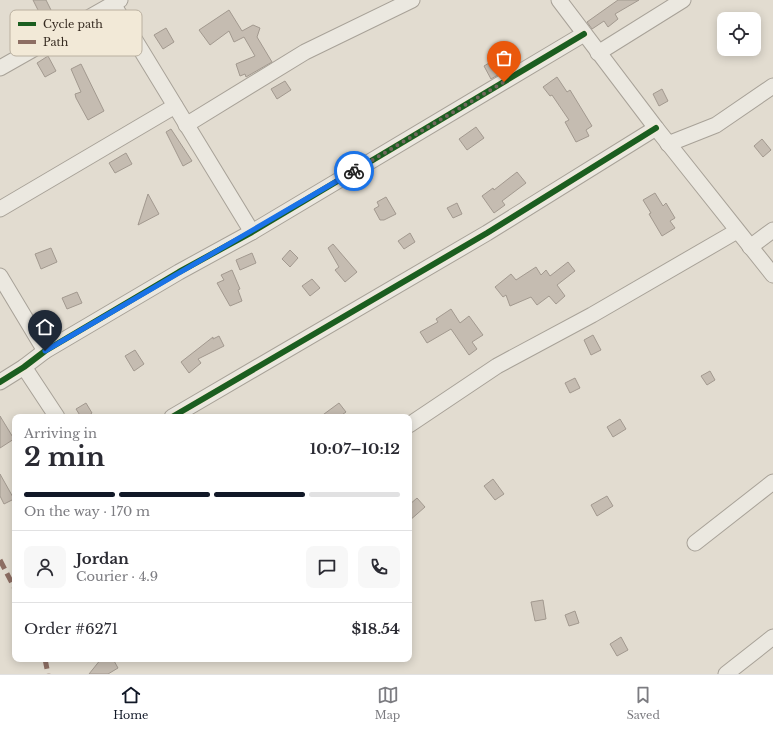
<!DOCTYPE html>
<meta charset="utf-8">
<style>
:root{--surface:#fff;--page:#f7f7f7;--text:#2b2b33;--muted:#7c7c81;--line:#e1e1e2;--accent:#111827}
body{margin:0;font-family:"Libre Baskerville",serif;background:var(--page);color:var(--text);height:100vh;display:flex;flex-direction:column;font-size:15px;white-space:nowrap}
*{box-sizing:border-box;margin:0}
p{font-size:13px;color:var(--muted)}
.icon{flex:none;width:22px;height:22px;fill:none;stroke:currentColor;stroke-width:2;stroke-linecap:round;stroke-linejoin:round}
.map{position:relative;flex:1;overflow:hidden}
.panel{position:absolute;left:12px;top:414px;width:400px;height:248px;display:flex;flex-direction:column;background:var(--surface);border-radius:8px;box-shadow:0 2px 10px #0003}
.panel>*{flex:none}
.buttons{position:absolute;left:717px;top:12px;display:grid;gap:8px}
.buttons a{display:grid;place-items:center;width:44px;height:44px;border-radius:8px;background:var(--surface);box-shadow:0 2px 10px #0003;font-size:20px}
.pin{position:absolute;display:grid;place-items:center;width:34px;height:34px;color:#fff;margin:-41px -17px;border-radius:50% 50% 50% 0;rotate:-45deg;box-shadow:0 0 4px #0007}
.pin .icon{rotate:45deg}
.courier{position:absolute;display:grid;place-items:center;width:40px;height:40px;margin:-20px;border:3px solid #1a73e8;border-radius:50%;background:#fff;color:#222;box-shadow:0 1px 5px #0007}
.headline em{font-style:normal;font-weight:800}
.headline div{display:flex;flex-direction:column-reverse}
.headline{display:flex;align-items:center;justify-content:space-between;height:68px;padding:0 12px}
h1{font-size:26px;font-weight:800;line-height:30px}
.bar{display:grid;grid-template-columns:repeat(4,1fr);gap:6px 4px;align-content:center;height:48px;padding:0 12px}
.bar i{height:5px;border-radius:3px;background:var(--line)}
.bar .on{background:var(--accent)}
.bar p{grid-column:span 4}
.line{display:flex;align-items:center;gap:10px;padding:0 12px;border-top:1px solid var(--line)}
.line div{flex:1}
.round{display:grid;place-items:center;flex:none;width:42px;height:42px;border-radius:8px;background:var(--page)}
.menu{display:flex;justify-content:space-around;align-items:center;height:56px;border-top:1px solid var(--line);background:var(--surface);font-size:11px;color:var(--muted)}
.menu a{display:grid;justify-items:center;gap:2px}
.menu .on{color:var(--accent)}
.map>svg:first-child{display:block}
</style>
<div class="map">
<svg width="773" height="674" viewBox="0 0 773 674">
<rect width="100%" height="100%" fill="#e2dcd0"/>
<g fill="#c5bcb1" stroke="#a2998f">
<polygon points="33,0 46,0 51,10 41,16"/>
<polygon points="618,0 639,0 615,14 618,19 608,27 604,21 592,29 587,22"/>
<polygon points="229,10 242,31 253,25 260,28 257,37 272,62 246,77 245,74 240,76 236,64 255,56 244,37 234,42 229,31 210,45 199,30"/>
<polygon points="166,28 174,42 163,49 154,35"/>
<polygon points="48,56 56,71 45,77 37,63"/>
<polygon points="494,60 499,70 503,67 506,70 491,79 484,66"/>
<polygon points="81,64 104,111 88,120 76,98 75,94 81,92 71,69"/>
<polygon points="557,77 567,92 570,90 592,126 586,130 589,136 576,142 565,122 569,120 552,95 550,96 543,87"/>
<polygon points="285,81 291,90 277,99 271,89"/>
<polygon points="662,89 668,101 659,106 653,94"/>
<polygon points="476,127 484,138 467,150 459,139"/>
<polygon points="171,129 192,161 183,166 166,132"/>
<polygon points="762,139 771,150 763,157 754,146"/>
<polygon points="126,153 132,164 115,173 109,163"/>
<polygon points="517,172 526,183 502,201 505,205 494,213 482,196 493,188 494,190"/>
<polygon points="655,193 663,206 666,203 675,218 670,221 675,228 662,236 649,214 651,213 643,200"/>
<polygon points="148,194 159,214 138,225"/>
<polygon points="386,197 396,214 384,220 380,220 374,209 379,206 377,202"/>
<polygon points="457,203 462,214 453,218 447,208"/>
<polygon points="410,233 415,242 404,249 398,241"/>
<polygon points="333,244 357,272 345,282 335,270 339,267 328,248"/>
<polygon points="51,248 57,262 41,269 35,254"/>
<polygon points="290,250 298,258 290,267 282,259"/>
<polygon points="252,253 256,263 240,270 236,260"/>
<polygon points="568,262 575,271 557,285 565,296 556,304 549,296 537,305 531,297 510,306 506,295 503,297 495,287 511,274 516,280 536,267 541,275 546,270 550,276"/>
<polygon points="232,270 240,289 238,290 242,301 230,306 217,283 224,280 221,275"/>
<polygon points="312,279 320,288 310,296 302,286"/>
<polygon points="77,292 82,303 67,309 62,298"/>
<polygon points="451,309 460,323 469,316 483,335 472,342 477,349 469,355 451,329 427,343 420,332 438,322 436,319"/>
<polygon points="593,335 601,350 591,355 584,340"/>
<polygon points="219,336 224,346 198,359 201,363 189,373 181,362 213,337 213,339"/>
<polygon points="135,350 144,364 134,371 125,356"/>
<polygon points="710,371 715,380 707,385 701,376"/>
<polygon points="575,378 580,388 570,393 565,383"/>
<polygon points="86,403 92,413 87,417 81,417 76,409"/>
<polygon points="339,403 346,412 339,417 320,417"/>
<polygon points="0,416 14,439 0,448"/>
<polygon points="620,419 626,429 613,437 607,427"/>
<polygon points="0,474 14,499 4,504 0,496"/>
<polygon points="493,479 504,494 495,500 484,486"/>
<polygon points="607,496 613,506 597,516 591,505"/>
<polygon points="417,498 425,507 409,521 409,505"/>
<polygon points="543,600 546,619 535,621 531,602"/>
<polygon points="575,611 579,623 569,626 565,615"/>
<polygon points="621,637 628,650 617,656 610,644"/>
<polygon points="101,659 113,659 118,668 108,674 89,674"/>
</g>
<g fill="none" stroke-linecap="round" stroke-linejoin="round">
<g stroke="#a8a298" stroke-width="17">
<g id="minor">
<polyline points="559,0 656,128 773,275"/>
<polyline points="113,4 252,232"/>
<polyline points="598,53 683,0"/>
<polyline points="0,68 120,0"/>
<polyline points="186,125 305,52 412,0"/>
<polyline points="668,144 716,125 773,86"/>
<polyline points="0,209 175,106"/>
<polyline points="750,247 773,230"/>
<polyline points="0,276 45,351"/>
<polyline points="24,367 57,417"/>
<polyline points="0,382 24,367 45,351 179,272 252,232 584,34"/>
<polyline points="172,417 487,233 656,128"/>
<polyline points="409,425 497,366 592,315 737,231"/>
<polyline points="695,543 773,482"/>
<polyline points="726,674 773,637"/>
</g>
</g>
<use href="#minor" stroke="#ebe8e0" stroke-width="15"/>
<g stroke="#8d6e63" stroke-width="5" stroke-dasharray="10 5" stroke-linecap="butt">
<polyline points="0,560 15,589"/>
<polyline points="45,659 48,674"/>
</g>
<g stroke="#f2e9d7" stroke-width="8">
<g id="cycleway">
<polyline points="0,382 24,367 45,351 179,272 252,232 584,34"/>
<polyline points="172,417 487,233 656,128"/>
</g>
</g>
<use href="#cycleway" stroke="#1b5e20" stroke-width="6"/>
</g>
<g fill="none" stroke-linecap="round" stroke-linejoin="round">
<polyline stroke="#72695e" stroke-width="4" stroke-dasharray="0 7.2" points="354,171 504,82"/>
<polyline stroke="#1a73e8" stroke-width="5" points="45,351 354,171"/>
</g>
<rect x="10" y="10" width="132" height="46" rx="6" fill="#f2e9d7" stroke="#bab0a0" stroke-width="1"/>
<rect x="18" y="22" width="18" height="4" fill="#1b5e20"/>
<rect x="18" y="40" width="18" height="4" fill="#8d6e63"/>
<g font-size="11" fill="#362b21">
<text x="43" y="28">Cycle path</text>
<text x="43" y="46">Path</text>
</g>
</svg>
<div class="buttons">
<a><svg class="icon" aria-label="locate" viewBox="0 0 24 24"><circle cx="12" cy="12" r="6"/><path d="M12 2v4M12 18v4M2 12h4M18 12h4"/></svg></a>
</div>
<div class="pin" style="left:504px;top:82px;background:#ea580c"><svg class="icon" aria-label="bag" viewBox="0 0 24 24"><path d="M5 8h14l-1 12H6zM9 8a3 3 0 0 1 6 0"/></svg></div>
<div class="pin" style="left:45px;top:351px;background:#1f2937"><svg class="icon" aria-label="home" viewBox="0 0 24 24"><path d="M3 11l9-7 9 7M6 9v11h12V9"/></svg></div>
<div class="courier" style="left:354px;top:171px"><svg class="icon" aria-label="bike" viewBox="0 0 24 24"><circle cx="6" cy="16" r="4"/><circle cx="18" cy="16" r="4"/><path d="M6 16l4-8h5l3 8M10 8l3 8H6M13 5h3"/></svg></div>
<section class="panel">
<div class="headline"><div><h1>2 min</h1><p>Arriving in</p></div><em>10:07–10:12</em></div>
<div class="bar"><i class="on"></i><i class="on"></i><i class="on"></i><i></i><p>On the way · 170 m</p></div>
<div class="line" style="height:72px"><a class="round"><svg class="icon" aria-label="person" viewBox="0 0 24 24"><circle cx="12" cy="8" r="4"/><path d="M4 21q1-7 8-7t8 7"/></svg></a><div><b>Jordan</b><p>Courier · 4.9</p></div><a class="round"><svg class="icon" aria-label="chat" viewBox="0 0 24 24"><path d="M4 5h16v11H9l-5 4z"/></svg></a><a class="round"><svg class="icon" aria-label="phone" viewBox="0 0 24 24"><path d="M5 4h4l2 5-3 2q2 4 5 5l2-3 5 2v4C11 20 4 13 5 4z"/></svg></a></div>
<div class="line" style="height:52px"><div>Order #6271</div><b>$18.54</b></div>
</section>
</div>
<nav class="menu">
<a class="on"><svg class="icon" aria-label="home" viewBox="0 0 24 24"><path d="M3 11l9-7 9 7M6 9v11h12V9"/></svg>Home</a>
<a><svg class="icon" aria-label="map" viewBox="0 0 24 24"><path d="M3 6l6-2 6 2 6-2v14l-6 2-6-2-6 2zM9 4v14M15 6v14"/></svg>Map</a>
<a><svg class="icon" aria-label="saved" viewBox="0 0 24 24"><path d="M7 4h10v16l-5-4-5 4z"/></svg>Saved</a>
</nav>
